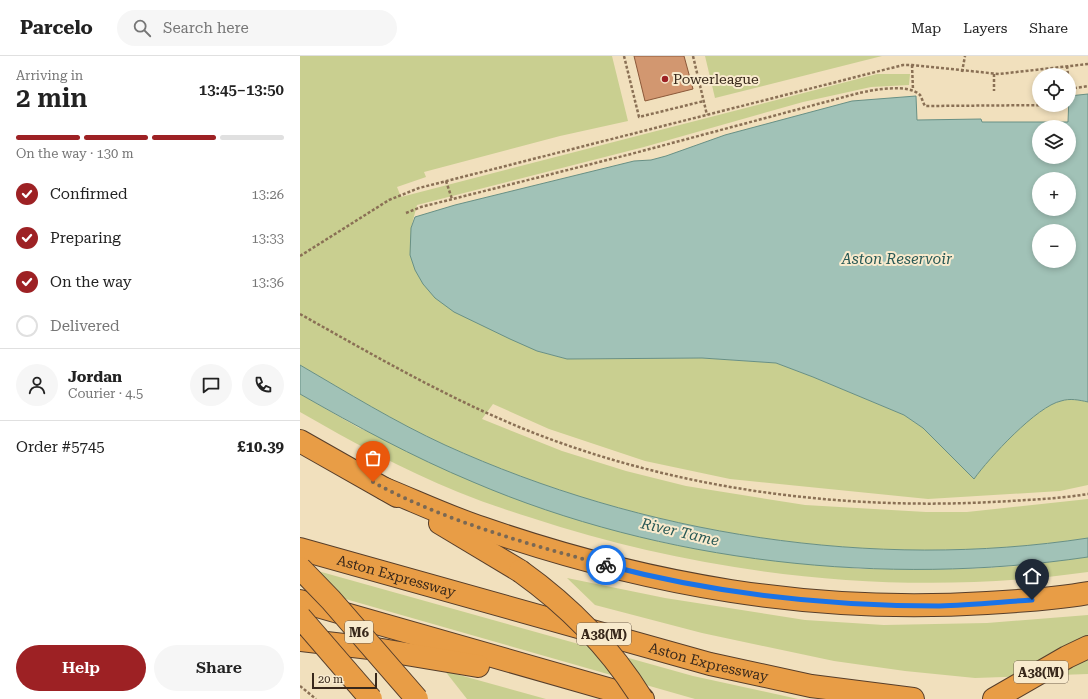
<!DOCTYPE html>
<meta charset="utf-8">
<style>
:root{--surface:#fff;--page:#f6f6f6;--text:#222;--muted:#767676;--line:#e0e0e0;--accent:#9d2124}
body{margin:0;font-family:"Roboto Serif",serif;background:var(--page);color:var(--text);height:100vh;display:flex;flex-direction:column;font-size:15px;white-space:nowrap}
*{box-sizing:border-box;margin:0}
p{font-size:13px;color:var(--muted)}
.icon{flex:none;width:22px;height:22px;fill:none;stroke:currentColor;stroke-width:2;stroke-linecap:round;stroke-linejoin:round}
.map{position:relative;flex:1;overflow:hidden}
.side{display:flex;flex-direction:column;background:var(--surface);width:300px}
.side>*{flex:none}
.buttons{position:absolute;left:732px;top:12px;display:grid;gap:8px}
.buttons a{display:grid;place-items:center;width:44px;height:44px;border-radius:50%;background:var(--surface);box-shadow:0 2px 6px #0003;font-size:20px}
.scale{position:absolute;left:12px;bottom:10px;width:65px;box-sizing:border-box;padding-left:4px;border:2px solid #38281b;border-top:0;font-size:11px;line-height:14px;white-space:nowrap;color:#38281b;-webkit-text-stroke:3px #f8eacd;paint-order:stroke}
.pin{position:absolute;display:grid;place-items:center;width:34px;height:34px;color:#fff;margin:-41px -17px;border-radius:50% 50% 50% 0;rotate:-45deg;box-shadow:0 0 4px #0007}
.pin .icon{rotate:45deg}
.courier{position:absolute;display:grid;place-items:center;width:40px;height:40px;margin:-20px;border:3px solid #1a73e8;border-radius:50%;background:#fff;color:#222;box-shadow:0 1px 5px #0007}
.overview em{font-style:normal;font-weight:600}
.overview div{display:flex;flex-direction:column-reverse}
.overview{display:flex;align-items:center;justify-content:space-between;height:68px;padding:0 16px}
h1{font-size:26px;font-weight:600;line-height:30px}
.bar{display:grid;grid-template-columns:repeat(4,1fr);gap:6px 4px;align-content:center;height:48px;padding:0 16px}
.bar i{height:5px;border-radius:3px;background:var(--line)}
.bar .active{background:var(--accent)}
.bar p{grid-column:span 4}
.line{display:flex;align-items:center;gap:10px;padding:0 16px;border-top:1px solid var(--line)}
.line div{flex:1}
.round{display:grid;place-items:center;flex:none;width:42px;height:42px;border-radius:21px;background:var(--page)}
ol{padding:0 16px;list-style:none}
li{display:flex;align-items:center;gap:12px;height:44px}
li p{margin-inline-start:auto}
li .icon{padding:4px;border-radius:50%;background:var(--accent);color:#fff;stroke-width:4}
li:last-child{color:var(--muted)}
li i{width:22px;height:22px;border:2px solid var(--line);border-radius:50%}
.cta{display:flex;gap:8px;margin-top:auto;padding:8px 16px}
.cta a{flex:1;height:46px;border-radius:24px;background:var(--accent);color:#fff;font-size:16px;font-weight:600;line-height:46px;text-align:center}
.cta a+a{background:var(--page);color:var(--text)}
header{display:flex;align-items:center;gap:24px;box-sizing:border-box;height:56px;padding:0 20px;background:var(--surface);border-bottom:1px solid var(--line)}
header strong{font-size:19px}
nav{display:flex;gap:22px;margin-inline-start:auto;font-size:14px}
.search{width:280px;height:36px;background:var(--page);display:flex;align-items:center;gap:10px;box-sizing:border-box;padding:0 14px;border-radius:22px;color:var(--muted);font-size:15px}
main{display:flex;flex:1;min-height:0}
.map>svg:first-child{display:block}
</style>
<header>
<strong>Parcelo</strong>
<div class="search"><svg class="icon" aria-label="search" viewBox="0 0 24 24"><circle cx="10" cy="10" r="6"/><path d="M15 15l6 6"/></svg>Search here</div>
<nav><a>Map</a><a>Layers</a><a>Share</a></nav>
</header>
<main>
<section class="side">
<div class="overview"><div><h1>2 min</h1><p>Arriving in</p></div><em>13:45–13:50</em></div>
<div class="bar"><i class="active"></i><i class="active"></i><i class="active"></i><i></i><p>On the way · 130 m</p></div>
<ol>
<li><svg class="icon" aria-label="check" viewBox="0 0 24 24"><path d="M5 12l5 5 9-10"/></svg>Confirmed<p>13:26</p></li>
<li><svg class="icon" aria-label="check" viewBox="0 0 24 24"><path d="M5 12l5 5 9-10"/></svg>Preparing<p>13:33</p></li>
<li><svg class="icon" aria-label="check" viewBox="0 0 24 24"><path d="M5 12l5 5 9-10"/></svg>On the way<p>13:36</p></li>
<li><i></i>Delivered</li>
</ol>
<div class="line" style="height:72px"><a class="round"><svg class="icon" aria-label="person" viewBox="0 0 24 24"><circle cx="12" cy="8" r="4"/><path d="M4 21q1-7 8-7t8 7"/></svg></a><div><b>Jordan</b><p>Courier · 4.5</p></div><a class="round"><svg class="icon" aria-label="chat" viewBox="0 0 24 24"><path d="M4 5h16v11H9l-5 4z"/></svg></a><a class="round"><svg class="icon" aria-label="phone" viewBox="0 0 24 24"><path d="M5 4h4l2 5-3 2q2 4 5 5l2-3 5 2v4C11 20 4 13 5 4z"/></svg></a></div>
<div class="line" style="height:52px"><div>Order #5745</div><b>£10.39</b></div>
<div class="cta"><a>Help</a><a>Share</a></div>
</section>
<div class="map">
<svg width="788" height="643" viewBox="0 0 788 643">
<rect width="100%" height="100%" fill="#f1e0bd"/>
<g fill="#c9cf90">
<path d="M0,0H312L328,65L260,80L124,116L126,121L97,131L101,141L577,18H610L609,29L571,31L503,46L344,91L117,149L111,172L237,295L267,303L402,302L476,307L513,321L604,359L623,372L674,422C689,402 737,350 761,345C770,342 779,344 788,346V429L760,435L628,443L430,423L345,405L249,373L193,348L182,363L262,395L326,415L386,430L505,449L626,456H667L788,443V482C573,515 343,479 145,389C95,366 48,337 0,309Z"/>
<polygon points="405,0 582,0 415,42"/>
<path d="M0,338L59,372L310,473L365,487L423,497L560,513H666L718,510L788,501V516C602,542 409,520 232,462C207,454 182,446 158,436C102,413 52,386 0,356Z"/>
<polygon points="0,510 393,620 498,643 395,643 0,530"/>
<polygon points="267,522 365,542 505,564 584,569 687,567 788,559 788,618 675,622 605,615 534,605 402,577 295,549"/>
<polygon points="145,615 246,643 167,643"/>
</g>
<g fill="#a1c2b7" stroke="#689085" fill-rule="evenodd">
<path d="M788,38V346C779,344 770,342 761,345C737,350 689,402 674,423L623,372L604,359L513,321L476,307L402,302L267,303L237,295L210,283L154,256L135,242L123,228L115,214L110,199L111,172L115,161L155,149L334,105L351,104L366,100L425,79L552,45L616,40L617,64L681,63L682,66H768L769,40ZM739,71H769V101H739ZM739,123H769V153H739ZM739,175H769V205H739Z"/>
<path d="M0,309C48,337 95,366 145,389C343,479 573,515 788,482V501C585,531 362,507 173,426C113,401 56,370 0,338Z"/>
</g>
<polygon fill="#d29770" stroke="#8b5839" points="334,0 384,0 393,33 345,45"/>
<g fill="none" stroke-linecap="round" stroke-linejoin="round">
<g stroke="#573e2a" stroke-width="24">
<g id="motorway">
<polyline points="0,385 97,440"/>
<path d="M85,433C117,446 149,461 182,472C347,529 512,558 687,547C721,545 754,543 788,537"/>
<polyline points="140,467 220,515"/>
<path id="s1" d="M0,493L410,608L511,630L613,643"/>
<polyline points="0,545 343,643"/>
<polyline points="0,584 70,592 178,610"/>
<polyline points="694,643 767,601 788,591"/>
</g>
</g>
<g stroke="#8a7055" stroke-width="2.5" stroke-dasharray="3 2" stroke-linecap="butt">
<polyline points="324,0 339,61 404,45"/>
<polyline points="393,0 407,59"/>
<polyline points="612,9 613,34"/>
<polyline points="767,10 768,19"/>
<polyline points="662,16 665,0"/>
<polyline points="694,18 694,35"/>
<polyline points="769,25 770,32"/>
<polyline points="769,33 788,30"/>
<polyline points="146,125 152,143"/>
<path d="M106,157L121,151L331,98L559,37C573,34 608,27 620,39C622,42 623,47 625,50L759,49"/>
<polyline points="0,200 89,144 119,132 603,9 612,9 699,18 788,8"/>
<path d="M0,258C75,300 149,343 229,375C375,433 537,454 693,446C725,444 757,443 788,438"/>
<polyline points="0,630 16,643"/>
</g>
<use href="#motorway" stroke="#e89d46" stroke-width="22"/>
<g stroke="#573e2a" stroke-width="24" stroke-linecap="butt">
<g id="motorway-bridge">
<polyline points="0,512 31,544 117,643"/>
<path d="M220,515C269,550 310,591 342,643"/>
<polyline points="0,561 71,643"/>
</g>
</g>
<use href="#motorway-bridge" stroke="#e89d46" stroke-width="22"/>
</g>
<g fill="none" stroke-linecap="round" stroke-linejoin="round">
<path stroke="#796854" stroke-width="4" stroke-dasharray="0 7.2" d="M73,426C142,464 230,489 306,509"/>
<path stroke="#1a73e8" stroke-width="5" d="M306,509C415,538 526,550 639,550C670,549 701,546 732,544"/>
</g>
<circle fill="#9d2124" stroke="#f8eacd" stroke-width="1.5" cx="365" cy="23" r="4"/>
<g text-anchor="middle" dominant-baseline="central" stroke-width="4" stroke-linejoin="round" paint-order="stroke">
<g fill="#f8eacd" stroke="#726250" stroke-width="1">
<rect x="45" y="565" width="28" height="22" rx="3"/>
<rect x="277" y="567" width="54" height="22" rx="3"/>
<rect x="714" y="605" width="54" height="22" rx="3"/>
</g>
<g font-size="13" font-weight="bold" fill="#38281b">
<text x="59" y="576">M6</text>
<text x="304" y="578">A38(M)</text>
<text x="741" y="616">A38(M)</text>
</g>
<g font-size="14" fill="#38281b" stroke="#f8eacd" text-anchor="start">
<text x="373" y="23">Powerleague</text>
</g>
<g font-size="14" fill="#38281b" stroke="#f8eacd">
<text stroke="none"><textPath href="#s1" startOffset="100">Aston Expressway</textPath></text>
<text stroke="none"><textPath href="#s1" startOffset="424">Aston Expressway</textPath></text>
</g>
<g font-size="15" font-style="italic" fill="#295955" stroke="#f8eacd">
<text x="597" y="203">Aston Reservoir</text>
<text transform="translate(380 476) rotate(13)">River Tame</text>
</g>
</g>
</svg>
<div class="buttons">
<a><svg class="icon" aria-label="locate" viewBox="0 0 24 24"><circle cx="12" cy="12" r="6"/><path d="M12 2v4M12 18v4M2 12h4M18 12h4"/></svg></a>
<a><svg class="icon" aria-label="layers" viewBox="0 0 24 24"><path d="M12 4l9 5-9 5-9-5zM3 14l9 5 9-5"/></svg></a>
<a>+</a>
<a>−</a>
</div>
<div class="scale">20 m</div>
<div class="pin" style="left:73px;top:426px;background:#ea580c"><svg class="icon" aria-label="bag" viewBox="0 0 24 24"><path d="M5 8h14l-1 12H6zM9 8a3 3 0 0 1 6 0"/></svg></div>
<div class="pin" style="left:732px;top:544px;background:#1f2937"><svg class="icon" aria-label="home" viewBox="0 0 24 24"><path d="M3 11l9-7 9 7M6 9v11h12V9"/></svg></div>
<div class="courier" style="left:306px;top:509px"><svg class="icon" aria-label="bike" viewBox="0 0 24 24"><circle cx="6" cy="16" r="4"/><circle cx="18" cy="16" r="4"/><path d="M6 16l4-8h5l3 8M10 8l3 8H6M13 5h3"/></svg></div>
</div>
</main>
